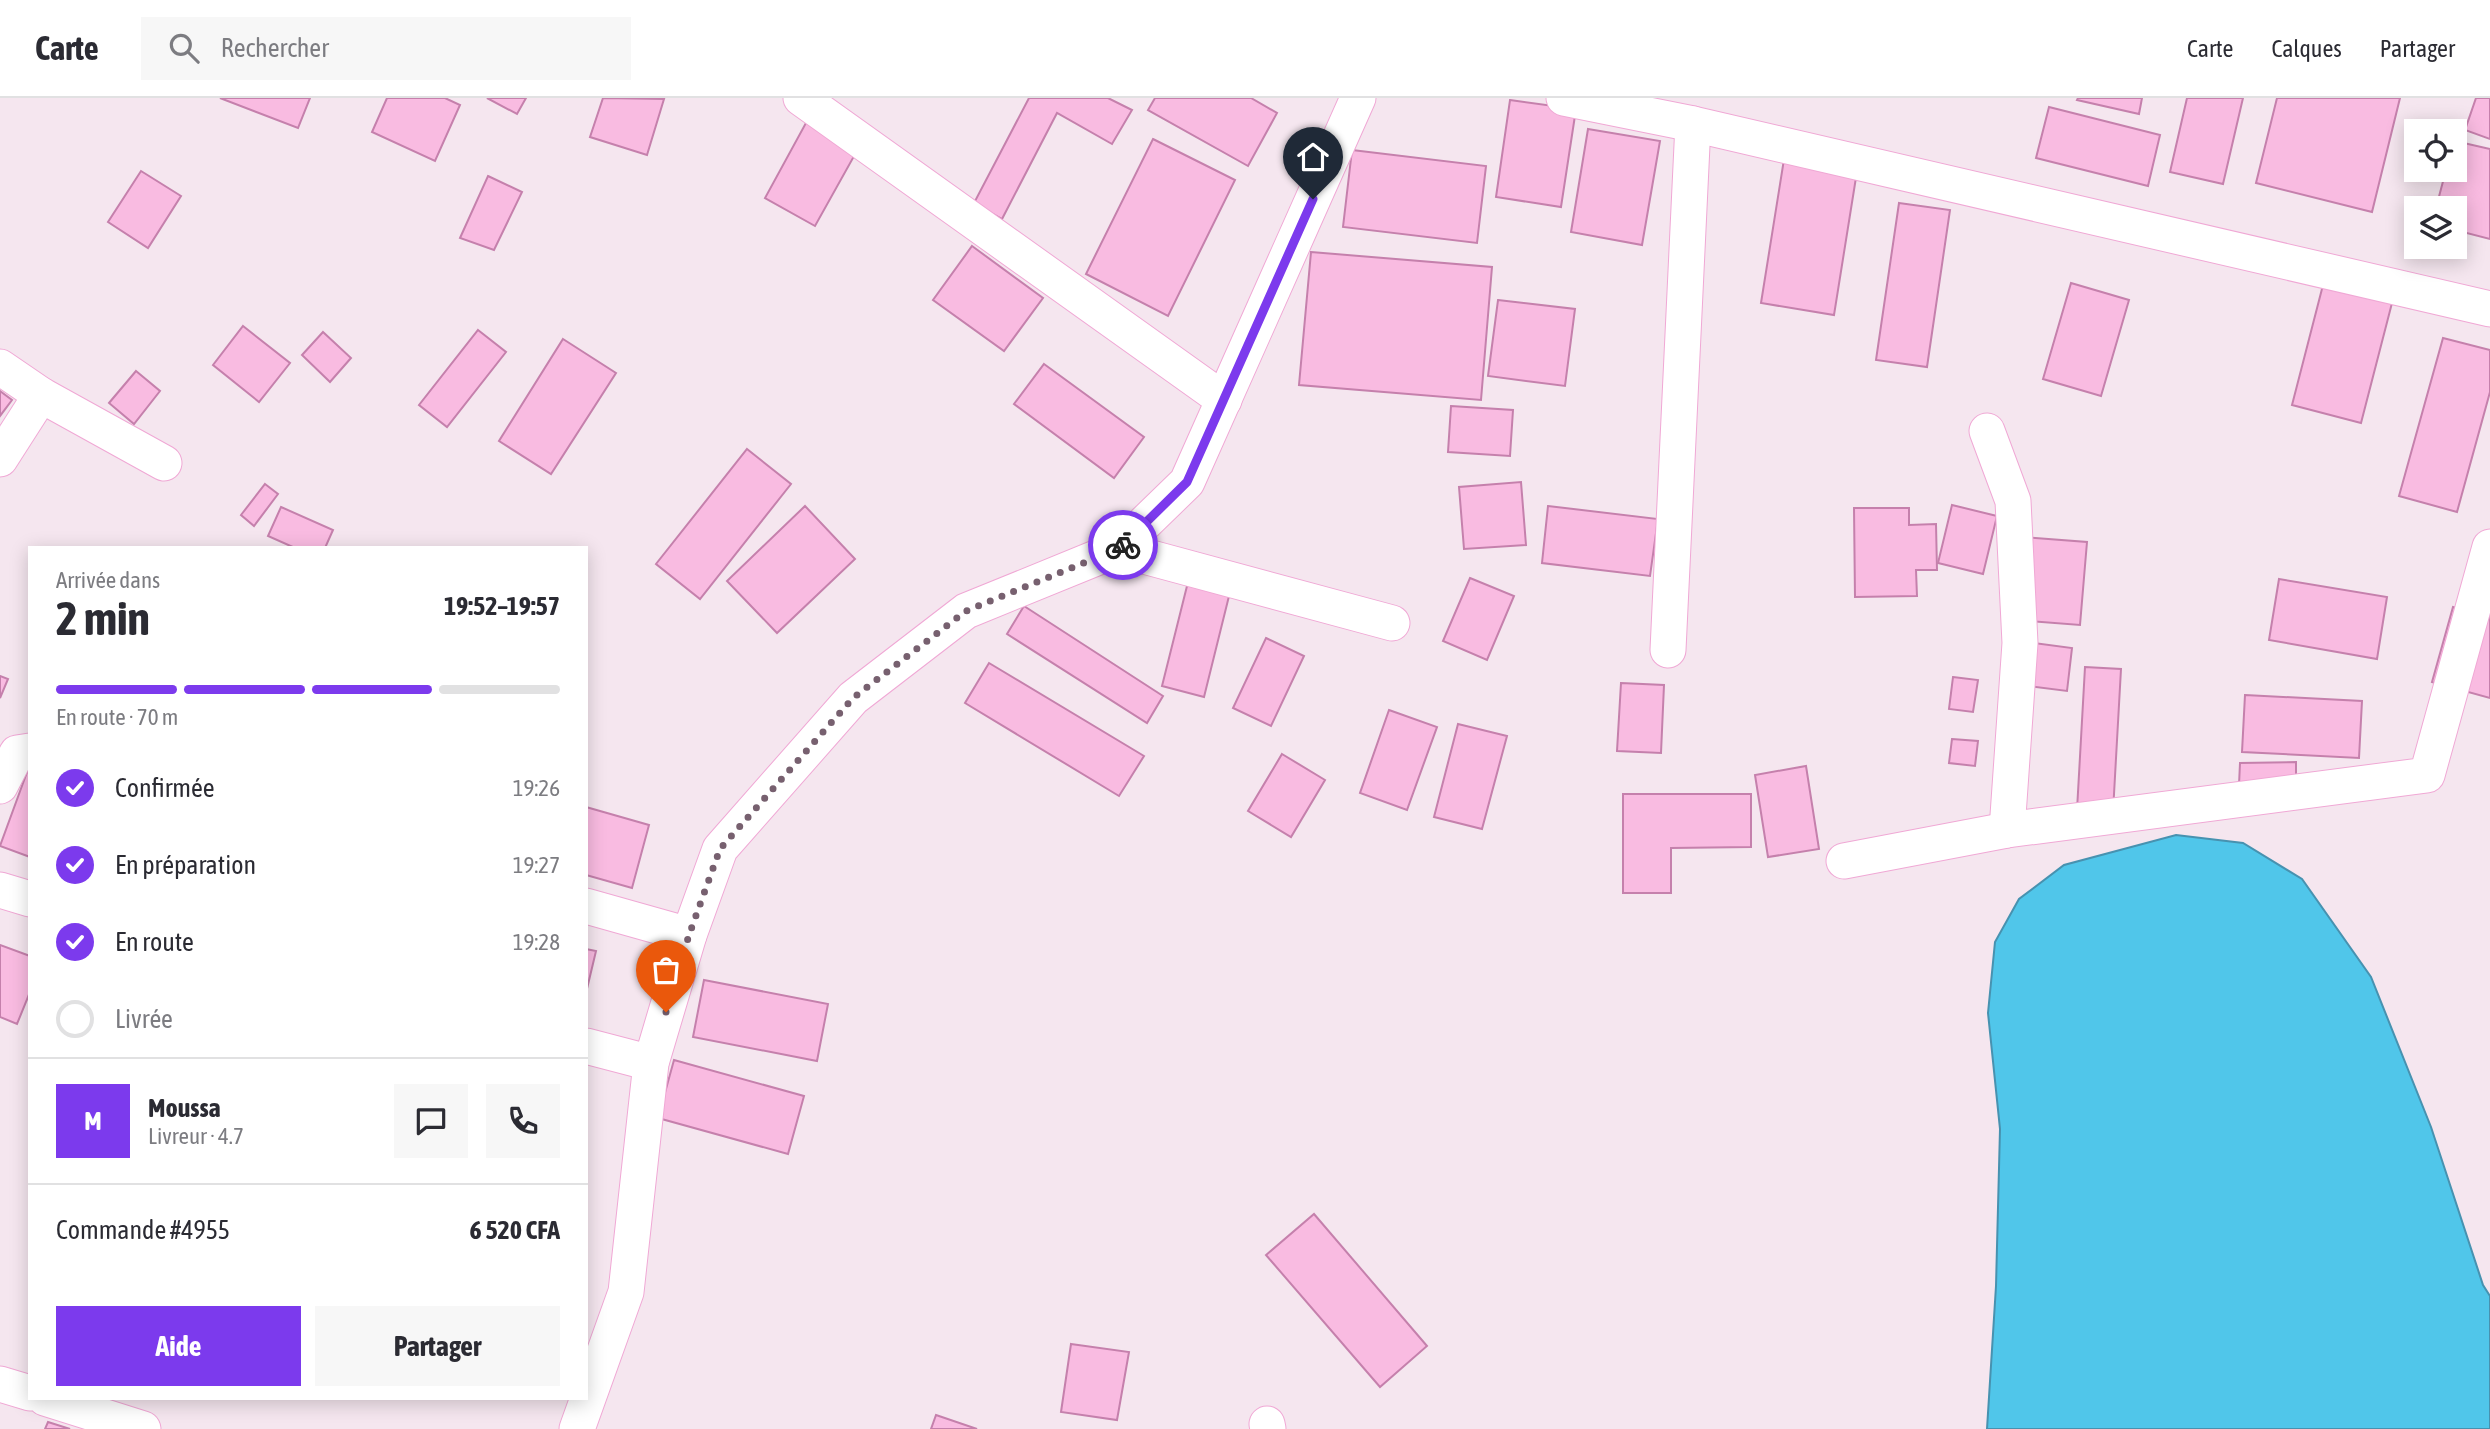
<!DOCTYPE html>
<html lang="fr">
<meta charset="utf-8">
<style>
:root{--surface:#fff;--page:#f7f7f7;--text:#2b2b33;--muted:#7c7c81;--line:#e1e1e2;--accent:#7c3aed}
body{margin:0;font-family:"Asap Condensed",sans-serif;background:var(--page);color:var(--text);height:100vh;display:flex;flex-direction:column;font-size:26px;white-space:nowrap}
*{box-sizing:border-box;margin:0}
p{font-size:23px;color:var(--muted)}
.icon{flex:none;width:38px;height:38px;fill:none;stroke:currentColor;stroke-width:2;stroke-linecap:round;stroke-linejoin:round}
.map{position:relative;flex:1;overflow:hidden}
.side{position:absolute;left:28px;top:448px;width:560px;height:854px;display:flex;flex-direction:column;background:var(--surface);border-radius:0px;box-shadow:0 4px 18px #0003}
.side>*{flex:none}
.fabs{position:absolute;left:2404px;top:21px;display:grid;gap:14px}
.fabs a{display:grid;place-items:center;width:63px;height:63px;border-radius:0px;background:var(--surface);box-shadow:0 4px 18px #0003;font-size:35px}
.pin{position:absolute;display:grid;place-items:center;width:60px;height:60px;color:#fff;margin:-72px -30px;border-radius:50% 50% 50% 0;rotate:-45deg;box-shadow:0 0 7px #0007}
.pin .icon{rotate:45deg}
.courier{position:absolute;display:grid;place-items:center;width:70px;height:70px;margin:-35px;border:5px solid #7c3aed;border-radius:50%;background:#fff;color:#222;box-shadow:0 2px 9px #0007}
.summary em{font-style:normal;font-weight:700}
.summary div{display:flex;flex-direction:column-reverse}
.summary{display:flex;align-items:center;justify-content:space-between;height:119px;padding:0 28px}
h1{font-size:46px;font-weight:700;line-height:52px}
.bar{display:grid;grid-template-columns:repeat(4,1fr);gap:10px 7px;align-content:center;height:84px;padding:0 28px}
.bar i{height:9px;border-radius:5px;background:var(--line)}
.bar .current{background:var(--accent)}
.bar p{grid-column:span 4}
.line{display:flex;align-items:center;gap:18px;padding:0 28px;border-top:2px solid var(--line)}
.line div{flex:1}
.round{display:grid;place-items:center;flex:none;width:74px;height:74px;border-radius:0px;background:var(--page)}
ol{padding:0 28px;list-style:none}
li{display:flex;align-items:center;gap:21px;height:77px}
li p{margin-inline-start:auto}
li .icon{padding:7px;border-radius:50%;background:var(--accent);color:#fff;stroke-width:4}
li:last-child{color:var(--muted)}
li i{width:38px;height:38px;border:4px solid var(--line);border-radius:50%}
.button{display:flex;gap:14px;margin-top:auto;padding:14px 28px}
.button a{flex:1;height:80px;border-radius:0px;background:var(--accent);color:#fff;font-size:28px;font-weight:700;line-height:80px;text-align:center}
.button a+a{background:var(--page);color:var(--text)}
header{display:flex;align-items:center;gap:42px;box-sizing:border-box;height:98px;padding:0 35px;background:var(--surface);border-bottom:2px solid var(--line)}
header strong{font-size:33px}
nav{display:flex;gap:38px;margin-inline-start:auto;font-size:24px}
.search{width:490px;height:63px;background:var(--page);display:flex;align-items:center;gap:18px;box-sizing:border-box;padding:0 24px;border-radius:0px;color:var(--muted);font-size:26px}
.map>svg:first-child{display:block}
</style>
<header>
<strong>Carte</strong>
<div class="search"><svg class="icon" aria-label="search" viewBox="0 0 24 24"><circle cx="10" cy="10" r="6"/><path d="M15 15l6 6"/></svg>Rechercher</div>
<nav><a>Carte</a><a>Calques</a><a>Partager</a></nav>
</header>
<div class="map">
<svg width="2490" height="1331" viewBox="0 0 2490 1331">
<rect width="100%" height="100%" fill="#f5e6ef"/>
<polygon fill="#50c6ea" stroke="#4792b0" stroke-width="2" points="2176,737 2243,745 2302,781 2371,879 2431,1029 2483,1187 2490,1198 2490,1331 1987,1331 1996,1188 2000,1031 1988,915 1995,844 2019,801 2064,767"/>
<g fill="#f9bbe1" stroke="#c580ac" stroke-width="2">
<polygon points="220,0 310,0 298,30"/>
<polygon points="387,0 445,0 460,7 435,63 372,34"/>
<polygon points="487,0 526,0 517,16"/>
<polygon points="603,0 664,1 647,57 590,39"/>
<polygon points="1029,0 1108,0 1132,12 1112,46 1057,15 1002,121 974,105"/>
<polygon points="1155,0 1251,0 1277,15 1248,68 1148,12"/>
<polygon points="2078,0 2142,0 2139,16 2077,2"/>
<polygon points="2187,0 2243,0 2223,86 2170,74"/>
<polygon points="2277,0 2400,0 2372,114 2256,85"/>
<polygon points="2476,0 2490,0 2490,41 2465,32"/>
<polygon points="1510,2 1576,11 1561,109 1496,99"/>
<polygon points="2049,9 2160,37 2148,88 2036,60"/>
<polygon points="807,23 858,51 815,128 765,100"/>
<polygon points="1588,31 1660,43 1642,147 1571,134"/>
<polygon points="1153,41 1235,82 1168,218 1086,176"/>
<polygon points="2455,43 2490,51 2490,141 2455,132 2455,110 2436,110 2446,72 2455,72"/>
<polygon points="1352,52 1486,68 1477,145 1343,129"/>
<polygon points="1785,55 1858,67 1834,217 1761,205"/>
<polygon points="141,73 181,98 148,150 108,124"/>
<polygon points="488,78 522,94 494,152 460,140"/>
<polygon points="1899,105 1950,112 1927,269 1876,262"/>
<polygon points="972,148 1043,200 1004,253 933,202"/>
<polygon points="1311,154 1492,169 1481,302 1299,287"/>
<polygon points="2071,185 2129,202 2101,298 2043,281"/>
<polygon points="2323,187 2392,205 2361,325 2292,307"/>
<polygon points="1498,202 1575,211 1565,288 1488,278"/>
<polygon points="243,228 290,265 259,304 213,267"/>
<polygon points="478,232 506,254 447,329 419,307"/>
<polygon points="323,234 351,260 330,284 302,257"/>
<polygon points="2443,240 2490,252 2490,294 2457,414 2399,398"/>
<polygon points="563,241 616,275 551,376 499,343"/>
<polygon points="1044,266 1144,339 1114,380 1014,306"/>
<polygon points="136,273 160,293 134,326 109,305"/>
<polygon points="0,293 12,302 0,318"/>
<polygon points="1451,308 1513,312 1510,358 1448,354"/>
<polygon points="747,351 791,386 700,501 656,466"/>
<polygon points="1521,384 1526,447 1464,451 1459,389"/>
<polygon points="265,386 278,396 254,428 241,417"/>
<polygon points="1952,407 1997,418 1983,476 1938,465"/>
<polygon points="805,408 855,461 777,535 727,483"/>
<polygon points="1548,408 1658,421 1650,478 1542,465"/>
<polygon points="281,409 333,432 325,450 295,450 268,438"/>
<polygon points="1854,410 1909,410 1909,427 1936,426 1937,472 1916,472 1917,498 1855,499"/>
<polygon points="2022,439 2087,444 2080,527 2016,522"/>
<polygon points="1189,480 1231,490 1204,599 1162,588"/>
<polygon points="1470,480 1514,498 1487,562 1443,543"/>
<polygon points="2279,481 2387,499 2377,561 2269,542"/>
<polygon points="1024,508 1163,598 1147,625 1007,536"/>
<polygon points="2453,509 2490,519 2490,600 2432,584"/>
<polygon points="1266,540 1304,558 1271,628 1233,610"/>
<polygon points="2027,544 2072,550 2067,593 2021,587"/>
<polygon points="989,565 1144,658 1119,698 965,605"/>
<polygon points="2085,569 2121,571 2113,714 2077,712"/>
<polygon points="0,578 8,581 0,600"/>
<polygon points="1953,579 1978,582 1973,614 1949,611"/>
<polygon points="1621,585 1664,587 1661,655 1617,653"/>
<polygon points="2245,597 2362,603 2359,660 2242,654"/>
<polygon points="1389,612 1437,629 1407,712 1360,695"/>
<polygon points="1458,626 1507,638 1482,731 1434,719"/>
<polygon points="1952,641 1978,643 1975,668 1949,665"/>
<polygon points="1282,656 1325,682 1291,739 1248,713"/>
<polygon points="2296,664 2296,687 2239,687 2240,665"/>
<polygon points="30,666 30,759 0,748"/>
<polygon points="1806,668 1819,751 1768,759 1755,677"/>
<polygon points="1623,696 1751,696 1751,749 1671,750 1671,795 1623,795"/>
<polygon points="586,709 649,727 632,790 586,777"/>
<polygon points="0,847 30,858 30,894 17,926 0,919"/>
<polygon points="586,851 596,853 586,895"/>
<polygon points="704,882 828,906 817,963 693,939"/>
<polygon points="674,962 804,998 788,1056 658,1020"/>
<polygon points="1314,1116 1427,1248 1380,1289 1266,1157"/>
<polygon points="1071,1246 1129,1254 1117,1322 1061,1314"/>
<polygon points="936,1317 977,1331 931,1331"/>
<polygon points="48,1324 70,1331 45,1331"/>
</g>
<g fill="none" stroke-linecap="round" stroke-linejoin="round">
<g stroke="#f0a8d5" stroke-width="37">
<g id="minor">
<polyline points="801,0 1224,302"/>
<polyline points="1564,0 1693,26 2490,211"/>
<polyline points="0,269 41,297 164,365"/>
<polyline points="1987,333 2013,403 2020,545 2007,732"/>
<polyline points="0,361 41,297"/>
<polyline points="1118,451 1392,525"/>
<polyline points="1668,552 1693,26"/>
<polyline points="0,688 17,655 30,653"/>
<polyline points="1844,763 2007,732 2427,677 2490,449"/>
<polyline points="0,792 30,801"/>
<polyline points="586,808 689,837"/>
<polyline points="586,948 651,965"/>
<polyline points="0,1286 30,1295"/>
<polyline points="45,1300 143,1331"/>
<polyline points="1267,1326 1268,1331"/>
<polyline points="577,1331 626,1194 651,965 689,837 720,751 853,600 966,513 1118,451 1187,384 1358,0"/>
</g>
</g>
<use href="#minor" stroke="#fff" stroke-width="35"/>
</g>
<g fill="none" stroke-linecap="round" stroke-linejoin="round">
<polyline stroke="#77606f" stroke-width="7" stroke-dasharray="0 12.6" points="666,914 689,837 720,751 853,600 966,513 1118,451 1123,447"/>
<polyline stroke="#7c3aed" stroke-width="9" points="1123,447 1187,384 1313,101"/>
</g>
</svg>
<div class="fabs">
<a><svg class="icon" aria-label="locate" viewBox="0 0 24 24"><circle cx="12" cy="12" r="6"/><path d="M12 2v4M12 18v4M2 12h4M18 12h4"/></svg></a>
<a><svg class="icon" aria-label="layers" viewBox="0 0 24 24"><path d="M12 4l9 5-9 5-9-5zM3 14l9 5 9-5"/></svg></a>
</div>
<div class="pin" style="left:666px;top:914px;background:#ea580c"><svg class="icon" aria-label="bag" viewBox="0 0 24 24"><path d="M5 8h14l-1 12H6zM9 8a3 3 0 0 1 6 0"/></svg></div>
<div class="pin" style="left:1313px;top:101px;background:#1f2937"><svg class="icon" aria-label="home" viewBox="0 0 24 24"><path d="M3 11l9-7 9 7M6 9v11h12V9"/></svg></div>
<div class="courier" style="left:1123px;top:447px"><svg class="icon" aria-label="bike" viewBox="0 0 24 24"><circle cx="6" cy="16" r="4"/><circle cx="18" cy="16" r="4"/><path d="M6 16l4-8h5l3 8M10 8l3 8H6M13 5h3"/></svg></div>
<section class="side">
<div class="summary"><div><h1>2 min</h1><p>Arrivée dans</p></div><em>19:52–19:57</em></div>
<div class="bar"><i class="current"></i><i class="current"></i><i class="current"></i><i></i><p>En route · 70 m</p></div>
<ol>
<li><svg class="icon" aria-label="check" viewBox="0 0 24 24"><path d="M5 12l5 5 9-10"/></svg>Confirmée<p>19:26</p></li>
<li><svg class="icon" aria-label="check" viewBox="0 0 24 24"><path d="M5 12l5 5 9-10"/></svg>En préparation<p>19:27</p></li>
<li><svg class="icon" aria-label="check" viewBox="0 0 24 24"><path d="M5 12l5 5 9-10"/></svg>En route<p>19:28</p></li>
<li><i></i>Livrée</li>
</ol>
<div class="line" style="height:126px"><b class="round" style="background:var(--accent);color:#fff">M</b><div><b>Moussa</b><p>Livreur · 4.7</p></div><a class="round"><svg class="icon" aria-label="chat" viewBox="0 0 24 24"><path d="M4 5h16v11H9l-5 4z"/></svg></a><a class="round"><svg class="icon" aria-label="phone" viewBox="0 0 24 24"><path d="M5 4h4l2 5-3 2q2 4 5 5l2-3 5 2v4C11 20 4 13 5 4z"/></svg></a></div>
<div class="line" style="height:91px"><div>Commande #4955</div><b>6 520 CFA</b></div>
<div class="button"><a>Aide</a><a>Partager</a></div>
</section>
</div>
